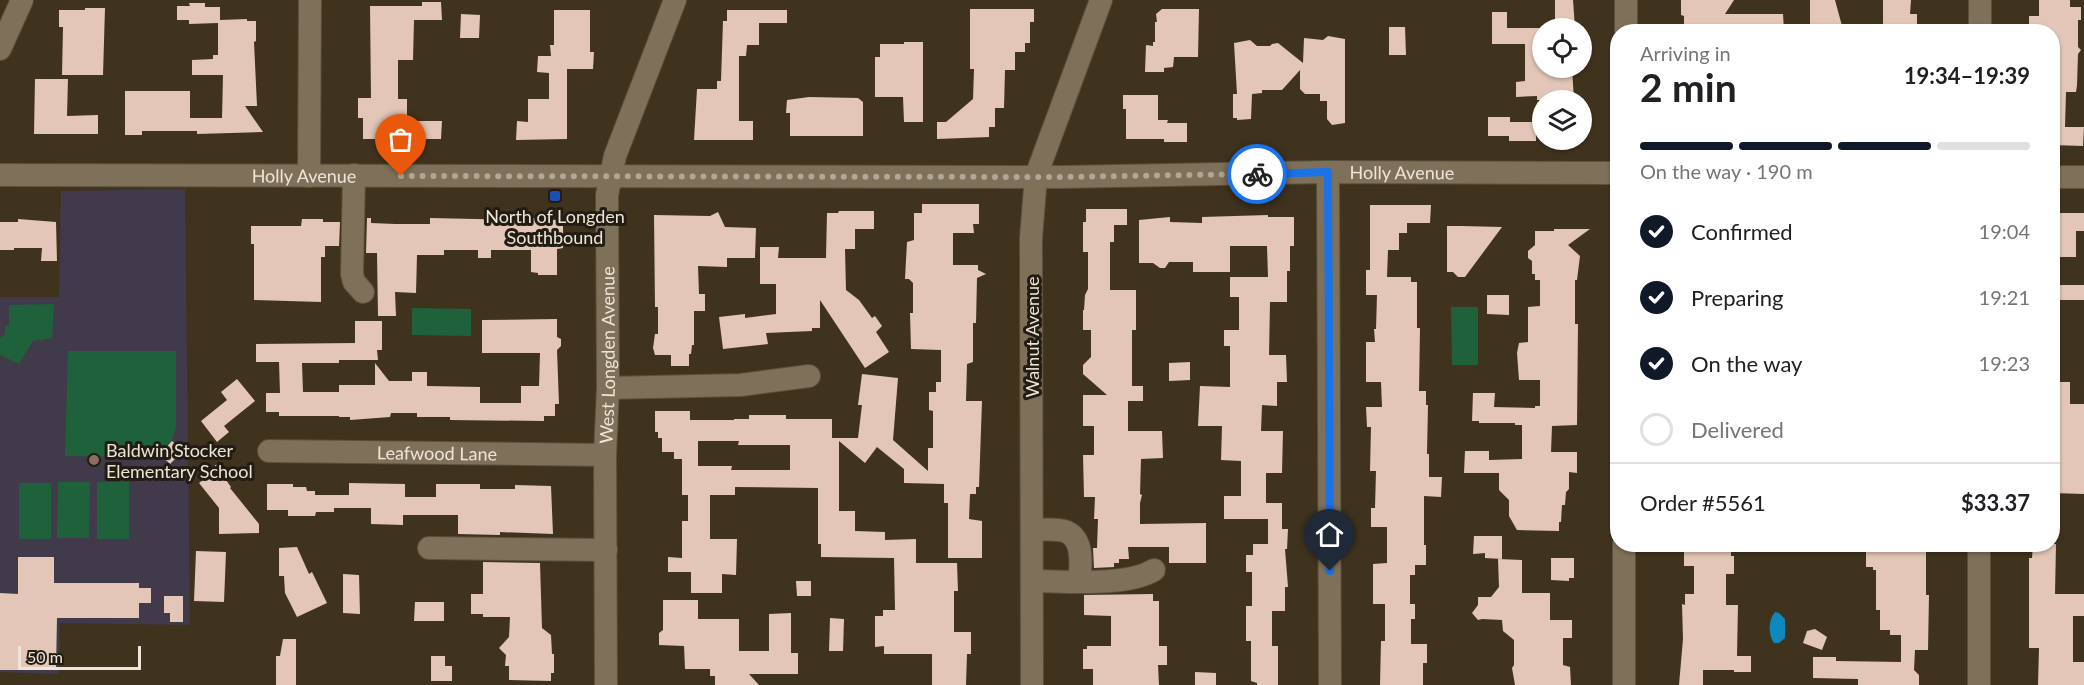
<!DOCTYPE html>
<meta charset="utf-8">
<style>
:root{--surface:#fff;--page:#f6f6f6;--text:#202124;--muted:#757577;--line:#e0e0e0;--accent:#111827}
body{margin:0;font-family:Lato,sans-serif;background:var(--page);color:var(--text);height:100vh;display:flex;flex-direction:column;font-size:22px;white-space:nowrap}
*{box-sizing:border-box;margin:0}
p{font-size:20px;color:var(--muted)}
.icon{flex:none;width:33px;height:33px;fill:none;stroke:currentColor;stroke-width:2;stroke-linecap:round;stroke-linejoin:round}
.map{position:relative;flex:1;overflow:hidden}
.sheet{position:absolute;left:1610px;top:24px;width:450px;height:528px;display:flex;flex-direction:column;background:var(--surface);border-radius:24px;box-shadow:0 2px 4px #0004}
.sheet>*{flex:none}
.tools{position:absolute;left:1532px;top:18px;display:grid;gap:12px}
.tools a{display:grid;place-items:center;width:60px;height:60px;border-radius:50%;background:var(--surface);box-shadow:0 2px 4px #0004;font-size:30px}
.scale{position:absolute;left:18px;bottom:15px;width:123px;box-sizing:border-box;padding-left:6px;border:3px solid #ede5d8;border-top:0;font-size:16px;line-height:21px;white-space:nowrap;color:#ede5d8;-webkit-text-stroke:4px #221c13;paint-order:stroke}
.pin{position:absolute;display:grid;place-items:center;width:51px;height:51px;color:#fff;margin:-62px -26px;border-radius:50% 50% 50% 0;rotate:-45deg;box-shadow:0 0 6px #0007}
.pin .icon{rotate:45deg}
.courier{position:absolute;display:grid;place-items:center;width:60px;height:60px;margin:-30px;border:4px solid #1a73e8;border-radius:50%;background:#fff;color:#222;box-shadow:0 2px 8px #0007}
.head em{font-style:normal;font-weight:700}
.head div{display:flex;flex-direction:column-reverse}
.head{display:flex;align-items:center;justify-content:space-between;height:102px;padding:0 30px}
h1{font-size:39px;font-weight:700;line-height:45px}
.bar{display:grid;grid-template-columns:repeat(4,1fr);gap:9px 6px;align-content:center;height:72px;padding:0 30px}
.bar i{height:8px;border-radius:4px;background:var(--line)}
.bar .current{background:var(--accent)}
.bar p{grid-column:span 4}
.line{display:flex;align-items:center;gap:15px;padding:0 30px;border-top:2px solid var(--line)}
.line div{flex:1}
ol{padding:0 30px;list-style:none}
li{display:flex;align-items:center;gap:18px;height:66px}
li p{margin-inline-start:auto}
li .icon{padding:6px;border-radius:50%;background:var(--accent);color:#fff;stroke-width:4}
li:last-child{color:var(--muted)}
li i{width:33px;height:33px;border:3px solid var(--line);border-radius:50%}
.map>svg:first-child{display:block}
</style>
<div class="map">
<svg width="2084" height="685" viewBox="0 0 2084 685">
<rect width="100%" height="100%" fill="#40331e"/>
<polygon fill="#403a4b" points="185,189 190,625 60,623 59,674 0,672 0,297 59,297 61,191"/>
<g fill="#1f613a">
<polygon points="54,304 52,338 33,341 19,364 0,355 0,338 5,334 5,326 9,326 9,305"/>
<polygon points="1451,307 1478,307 1478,365 1452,365"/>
<polygon points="412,308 471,309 471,336 412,335"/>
<polygon points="68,351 176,351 176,426 172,440 159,453 146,457 65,456"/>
<polygon points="58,482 90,482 89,538 57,538"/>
<rect x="97" y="482" width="32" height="57"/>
<rect x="19" y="483" width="32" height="56"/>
</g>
<path fill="#0e88bd" d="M1775,612L1779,613L1785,619V638L1779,643H1774C1768,635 1768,620 1775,612Z"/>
<g fill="#e3c6b7" fill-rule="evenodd">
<polygon points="1555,0 1573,0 1575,28 1555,28"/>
<polygon points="1681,0 1734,0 1725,14 1783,14 1784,30 1684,29 1684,16 1681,15"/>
<polygon points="1810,0 1835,0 1842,26 1827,29 1826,32 1819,32 1810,27"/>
<polygon points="1883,0 1911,0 1910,14 1917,14 1917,32 1883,32"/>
<polygon points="2039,0 2070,0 2070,7 2081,7 2081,20 2078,20 2078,47 2081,50 2078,54 2077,85 2076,92 2066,92 2065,127 2084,127 2083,146 2052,145 2052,32 2029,32 2029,16 2039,16"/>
<polygon points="422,2 441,2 442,20 414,20 413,60 398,60 398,99 407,99 407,121 442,121 441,139 363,139 363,118 358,118 358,98 371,98 370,6 422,6"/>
<polygon points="189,3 205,3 205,7 220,7 220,20 247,19 247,21 256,21 256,41 254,42 257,106 245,106 263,132 197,134 197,131 142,131 142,135 125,135 125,91 190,91 190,118 222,118 223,75 192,75 192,60 213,59 213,55 218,55 218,23 189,24 189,20 177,20 177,6 190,6"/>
<polygon points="85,8 105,8 103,75 62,75 63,27 59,27 59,10 85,10"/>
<polygon points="970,9 1034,9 1034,22 1030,22 1030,43 1025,43 1025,52 1015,52 1015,70 1005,70 1004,108 995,108 995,127 989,127 989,137 937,139 937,122 946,122 973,99 974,69 970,69"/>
<polygon points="1162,9 1199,9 1198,57 1174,57 1173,67 1164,68 1164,72 1145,72 1146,45 1153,46 1153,42 1155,42 1155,22 1157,22 1156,14"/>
<polygon points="554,10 590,10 590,52 594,52 593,69 567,69 567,139 516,140 517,121 528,122 528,99 549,99 549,73 537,72 538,56 551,56 550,45 554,45"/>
<polygon points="727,10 787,10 787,23 759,23 759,45 747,45 746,56 739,56 739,121 753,121 753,140 694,140 697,89 717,89 717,81 721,81 723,21 727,21"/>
<polygon points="1492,12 1507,12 1507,28 1542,28 1542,68 1572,68 1574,100 1537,100 1537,96 1516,97 1516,82 1525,81 1525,44 1492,44"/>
<polygon points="461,14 480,15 479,38 460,38"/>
<polygon points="1389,27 1405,27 1406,55 1389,55"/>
<polygon points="1328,36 1345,39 1345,123 1332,125 1327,119 1327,101 1320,101 1320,94 1305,94 1300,89 1300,70 1282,90 1262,90 1262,93 1252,94 1251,119 1237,120 1237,118 1233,118 1233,94 1237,94 1234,43 1250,40 1257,46 1270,46 1272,44 1278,43 1303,63 1304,38 1323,40"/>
<polygon points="904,42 923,42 923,122 904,122 903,97 875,97 875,57 880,57 880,44 904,44"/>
<polygon points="35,79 68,79 67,116 98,115 98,134 34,134"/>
<polygon points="1123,95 1158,95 1158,120 1168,120 1167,123 1187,123 1187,142 1164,142 1164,139 1126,139 1126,109 1123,109"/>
<polygon points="809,97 858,98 863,102 863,136 790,136 790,113 786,113 787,100"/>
<polygon points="1488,117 1510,117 1510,122 1536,122 1536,141 1509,141 1509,136 1488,136"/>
<path d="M922,204H979V224H973L974,233H953V265H978V270L986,274L977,278L976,323H973V362L967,364L966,401H982L979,487H976V494H970L969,519L982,521V558H948V503H944V484L904,483V469L877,447L865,463L839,441V511H855V531L885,532V540L916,539V563H957L958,591H954V632H971V654H967L966,685H932V654H884V646L875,647V616H883V610H895L894,558L821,557V544H818V488L735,487V495H710V539H737L736,575L722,574V593H691V572H668V557L682,558V521H688V495H682V459H674V452H662V438H658V432H655V411H690V420H734V419H749V415H786V419H832V438H858L862,405H858L862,374L898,378L893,440L928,471V448H933V411L929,410V392H936V382H941V350L911,349L910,313H913V283L909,279H905L907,242L914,240V213H922ZM698,441H739L738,445H790V470H731L732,466H698Z"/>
<polygon points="1370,205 1431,205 1430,223 1407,223 1407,233 1399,233 1399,250 1388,250 1387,277 1411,277 1411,282 1417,282 1417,328 1420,328 1419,391 1426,391 1426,405 1428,405 1427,454 1429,454 1429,477 1442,477 1441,497 1424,496 1424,545 1426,545 1426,565 1415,565 1415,575 1410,575 1410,604 1415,604 1415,619 1411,619 1411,644 1427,644 1427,663 1423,663 1423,685 1380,685 1381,641 1385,641 1385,604 1373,604 1373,564 1387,563 1387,527 1371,527 1371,508 1375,508 1376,471 1370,471 1371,427 1367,427 1366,407 1382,407 1381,382 1366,382 1366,342 1375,342 1374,329 1376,329 1377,295 1366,295 1366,270 1370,270"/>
<polygon points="1086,209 1127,209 1127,225 1114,225 1114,242 1110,242 1110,290 1136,290 1136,330 1132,330 1132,386 1143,386 1143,401 1128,401 1128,431 1162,431 1163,458 1141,459 1140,494 1142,495 1140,503 1140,524 1206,523 1206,563 1169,563 1169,547 1128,547 1129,559 1119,559 1119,563 1114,563 1114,567 1094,568 1093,548 1097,548 1098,519 1094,519 1095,497 1084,497 1083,455 1094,455 1094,426 1083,426 1083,395 1107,395 1083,374 1083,365 1091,357 1091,330 1083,330 1083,310 1084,310 1085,295 1088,289 1088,252 1083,252 1083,222 1086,222"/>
<polygon points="839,211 874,211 874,229 855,229 855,249 845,249 846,290 859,300 872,318 875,316 882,326 876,332 889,352 865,368 820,300 820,328 812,328 812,331 766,333 768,344 723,349 719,317 745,314 745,318 776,314 776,284 760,284 760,247 779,247 778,258 826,258 827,213 838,213"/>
<polygon points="718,212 725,227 756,228 755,258 727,258 727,267 698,266 699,294 705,294 705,311 694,311 694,345 692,345 691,354 689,354 689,366 671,366 671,355 655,355 653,348 655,334 658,334 658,307 655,307 654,215 710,216"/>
<polygon points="2052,213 2084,213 2084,231 2076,231 2076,257 2052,257"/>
<polygon points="1268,215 1268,217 1294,217 1294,246 1290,246 1290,271 1287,271 1287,302 1270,302 1269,355 1286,355 1287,382 1277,382 1277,406 1262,405 1261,431 1283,431 1282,473 1266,473 1266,503 1282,503 1282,529 1288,529 1287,549 1285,549 1288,587 1285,587 1285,611 1272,611 1272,646 1278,646 1278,685 1257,685 1257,683 1251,681 1251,641 1246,641 1246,606 1252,606 1252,572 1246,572 1246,555 1253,555 1253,544 1268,544 1268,519 1224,519 1224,496 1241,496 1241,461 1221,460 1222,426 1198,426 1200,386 1230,387 1230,346 1224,346 1224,330 1239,330 1239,297 1230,297 1230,277 1268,277 1267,246 1230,246 1230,272 1193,272 1193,262 1169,262 1165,268 1160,268 1153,263 1139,263 1139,220 1170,217 1170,222 1202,223 1202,217"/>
<polygon points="367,218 371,218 371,223 395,224 430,224 430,218 517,220 517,218 536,218 536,220 563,220 563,248 557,249 557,275 538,275 538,273 531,272 531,250 491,250 491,258 478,258 478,250 444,250 444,255 417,255 416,293 395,292 396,316 378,316 377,253 366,253"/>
<polygon points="18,219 56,222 57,261 41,261 42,248 14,248 14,250 0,250 0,222 18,222"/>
<polygon points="302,219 323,219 323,222 340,222 339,246 325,246 325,257 321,257 321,302 254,300 254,244 251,244 251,226 301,226"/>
<polygon points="1447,226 1461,226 1502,227 1465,277 1458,277 1453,272 1447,272"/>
<polygon points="1554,229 1590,229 1568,245 1580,256 1577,280 1575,280 1575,324 1578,324 1577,425 1552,426 1551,452 1577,452 1577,473 1569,472 1569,489 1566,492 1565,505 1562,505 1561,522 1559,522 1559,531 1517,530 1509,516 1509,500 1499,490 1499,473 1464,473 1465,451 1489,451 1489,460 1522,459 1522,425 1515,425 1515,423 1479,423 1479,421 1472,421 1473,393 1495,393 1494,407 1535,408 1535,406 1540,406 1540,380 1519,380 1517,353 1519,343 1528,342 1528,307 1540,306 1540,280 1535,280 1535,274 1532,274 1532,261 1528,258 1528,251 1535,245 1535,231 1554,231"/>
<rect x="2052" y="285" width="32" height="15"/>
<polygon points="1487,295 1509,295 1509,315 1487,314"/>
<polygon points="557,319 557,337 561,339 561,346 557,350 559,404 555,404 555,416 544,416 544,421 450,420 450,417 417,417 417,413 391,413 390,417 350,420 350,417 339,417 339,416 279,416 279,412 266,412 266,393 280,393 279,362 256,362 256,344 355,343 355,321 382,321 382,350 377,350 378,360 339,360 339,363 302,363 303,392 339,392 339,385 375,385 375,363 389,381 412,381 412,372 427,372 427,386 480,387 480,403 521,403 521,386 539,386 540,353 482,353 482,320"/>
<polygon points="1190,362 1190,380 1169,381 1169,363"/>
<polygon points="237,379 255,401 224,426 229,432 217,442 201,421 227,400 221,392"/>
<polygon points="2052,382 2070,382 2070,404 2084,404 2084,494 2052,493"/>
<polygon points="172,441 183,451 170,464 160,454"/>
<polygon points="217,464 229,478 226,480 231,487 230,488 259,524 259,533 219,534 219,508 199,483 206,478 203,475"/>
<polygon points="349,483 405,484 405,497 436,497 436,484 480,484 480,489 515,489 515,485 551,486 553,534 500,532 500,535 458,534 458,515 403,515 403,525 371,524 371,508 334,508 334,512 316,512 315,516 288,516 288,510 267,510 267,484 293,484 293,487 306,487 307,491 315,491 315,495 349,495"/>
<polygon points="1474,536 1502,536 1502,559 1485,558 1485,553 1473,554"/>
<polygon points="1686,544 1731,544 1731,556 1734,556 1734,574 1726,574 1726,605 1738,605 1737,656 1751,656 1751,672 1734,672 1734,670 1703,670 1703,685 1679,685 1683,639 1682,604 1685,605 1685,594 1694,594 1694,566 1684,566 1684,546"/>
<polygon points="1890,544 1926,544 1926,595 1929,595 1928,650 1915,650 1914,670 1919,675 1919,685 1858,685 1858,679 1813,678 1813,657 1836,657 1836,661 1901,662 1901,635 1890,635 1890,630 1880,630 1880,610 1876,610 1876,570 1873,570 1873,567 1866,567 1866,552 1873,552 1873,547 1890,546"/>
<polygon points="2033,544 2056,544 2055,594 2084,594 2084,616 2073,616 2073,662 2084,662 2084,685 2038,685 2039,648 2029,648 2029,558 2032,558"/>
<polygon points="297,547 309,574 312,572 327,603 297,617 285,593 284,576 279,576 279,548"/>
<polygon points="196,551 226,552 224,602 194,601"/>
<polygon points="18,557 54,557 54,583 139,583 139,588 151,588 151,603 139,603 139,618 57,618 56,670 0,670 0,593 18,594"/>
<polygon points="1551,558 1574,558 1574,578 1569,578 1569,581 1551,580"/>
<polygon points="1498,559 1522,560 1522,593 1550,593 1550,620 1572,620 1572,638 1563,638 1563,665 1570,667 1571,685 1515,685 1512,668 1514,665 1514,640 1503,631 1502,620 1482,619 1478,620 1472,613 1478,605 1478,597 1491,597 1499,587"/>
<polygon points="483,562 540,563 542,628 551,635 552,654 554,654 554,673 551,673 551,681 509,680 509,666 505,666 506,655 499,648 509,637 510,617 483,617 483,614 471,614 471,594 483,594"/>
<polygon points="343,574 359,575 360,614 343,613"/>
<polygon points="796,581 811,581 811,596 797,596"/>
<polygon points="1153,594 1153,601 1159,601 1159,646 1167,646 1167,665 1158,665 1159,685 1093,685 1093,669 1083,669 1083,649 1087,649 1087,646 1111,646 1111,616 1084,615 1084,595"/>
<polygon points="164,596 183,596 183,622 170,622 170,613 164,613"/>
<polygon points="663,600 698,600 698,619 739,619 739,651 769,651 769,614 791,613 791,653 798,653 798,674 749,674 759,685 715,685 715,676 710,676 710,669 685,669 684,646 659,645 659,633 663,630"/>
<polygon points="444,602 444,621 414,621 415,602"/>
<polygon points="830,618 844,619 843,651 829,651"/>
<polygon points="1815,629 1827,637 1822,650 1803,643 1807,631"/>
<polygon points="283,639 296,639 296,685 276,685 276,656 280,656"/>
<polygon points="431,656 445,656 445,666 452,666 452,681 431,681"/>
<polygon points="1195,672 1216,673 1216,685 1195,685"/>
</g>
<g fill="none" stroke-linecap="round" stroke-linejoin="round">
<g stroke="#5a503d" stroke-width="24">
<g id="minor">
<polyline points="1980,0 1980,32"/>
<polyline points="1626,32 1626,0"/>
<polyline points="0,49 22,0"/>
<polyline points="1328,172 1330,685"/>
<path id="s1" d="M0,175L1062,177L1328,172L1617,173"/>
<polyline points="354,175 352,274 354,282 363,292"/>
<polyline points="309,176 310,0"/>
<polyline points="2052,177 2084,177"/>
<polyline points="608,388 741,385 809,376"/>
<path id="s2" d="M269,451L605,455"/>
<path d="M1032,530C1043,530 1057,528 1067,532C1084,540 1081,566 1079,581"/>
<polyline points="429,548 606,550"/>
<path d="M1032,581C1065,581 1126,587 1154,570"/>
<path id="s3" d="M606,685L605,455L608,388L607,195L615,156L675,0"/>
<polyline points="1032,685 1031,238 1036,176 1101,0"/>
<polyline points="1624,685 1624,544"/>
<polyline points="1979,685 1979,544"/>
</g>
</g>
<use href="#minor" stroke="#7f7059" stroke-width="22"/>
</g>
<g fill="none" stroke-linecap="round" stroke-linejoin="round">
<polyline stroke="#b0a797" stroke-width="6" stroke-dasharray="0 10.8" points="401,176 1062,177 1257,174"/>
<polyline stroke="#1a73e8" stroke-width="8" points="1257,174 1328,172 1330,571"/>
</g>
<rect fill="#1a4fb4" stroke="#221c13" stroke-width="2" x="549" y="190" width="12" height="12" rx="3"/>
<circle fill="#8d6e63" stroke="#221c13" stroke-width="2" cx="94" cy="460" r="6"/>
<g text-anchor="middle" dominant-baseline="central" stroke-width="6" stroke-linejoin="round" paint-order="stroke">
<g font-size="18" fill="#ede5d8" stroke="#221c13">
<text stroke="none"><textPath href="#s1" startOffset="1402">Holly Avenue</textPath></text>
<text stroke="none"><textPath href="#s1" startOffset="304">Holly Avenue</textPath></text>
<text transform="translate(1032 337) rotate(-90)">Walnut Avenue</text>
<text stroke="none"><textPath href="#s3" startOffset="330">West Longden Avenue</textPath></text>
<text stroke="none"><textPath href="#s2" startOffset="168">Leafwood Lane</textPath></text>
</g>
<g font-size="18" fill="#ede5d8" stroke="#221c13">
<text x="555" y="216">North of Longden<tspan x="555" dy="21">Southbound</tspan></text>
<text x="106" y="450" text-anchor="start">Baldwin Stocker<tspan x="106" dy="21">Elementary School</tspan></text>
</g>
</g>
</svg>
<div class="tools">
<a><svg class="icon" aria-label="locate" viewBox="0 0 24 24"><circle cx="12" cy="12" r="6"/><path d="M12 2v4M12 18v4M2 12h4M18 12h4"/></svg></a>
<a><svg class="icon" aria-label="layers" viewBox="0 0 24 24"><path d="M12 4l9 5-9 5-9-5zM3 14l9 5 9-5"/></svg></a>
</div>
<div class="scale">50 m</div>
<div class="pin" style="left:401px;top:176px;background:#ea580c"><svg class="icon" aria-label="bag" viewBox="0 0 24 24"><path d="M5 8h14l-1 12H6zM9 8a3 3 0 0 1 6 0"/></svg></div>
<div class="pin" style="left:1330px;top:571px;background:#1f2937"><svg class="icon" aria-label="home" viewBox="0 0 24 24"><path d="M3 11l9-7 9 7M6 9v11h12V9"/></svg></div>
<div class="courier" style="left:1257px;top:174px"><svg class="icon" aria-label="bike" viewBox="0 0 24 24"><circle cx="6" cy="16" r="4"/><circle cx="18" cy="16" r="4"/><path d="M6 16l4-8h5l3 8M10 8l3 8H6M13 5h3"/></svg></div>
<section class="sheet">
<div class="head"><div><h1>2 min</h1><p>Arriving in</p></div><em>19:34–19:39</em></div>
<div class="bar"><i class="current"></i><i class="current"></i><i class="current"></i><i></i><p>On the way · 190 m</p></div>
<ol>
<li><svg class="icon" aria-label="check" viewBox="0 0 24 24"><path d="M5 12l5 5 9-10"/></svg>Confirmed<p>19:04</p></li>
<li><svg class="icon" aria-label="check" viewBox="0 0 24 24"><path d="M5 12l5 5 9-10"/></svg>Preparing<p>19:21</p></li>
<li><svg class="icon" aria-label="check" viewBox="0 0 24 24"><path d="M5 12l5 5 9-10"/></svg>On the way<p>19:23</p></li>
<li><i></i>Delivered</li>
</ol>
<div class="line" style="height:78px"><div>Order #5561</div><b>$33.37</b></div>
</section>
</div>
